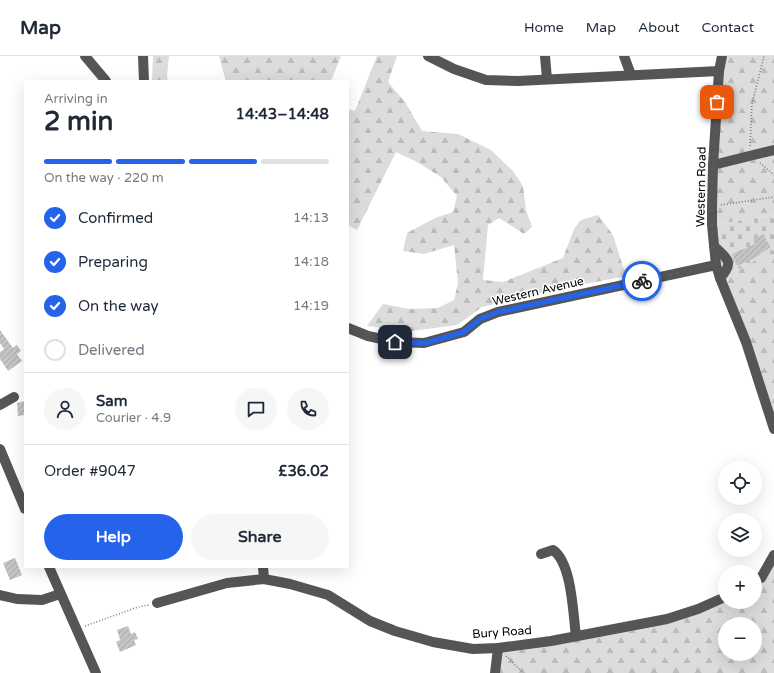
<!DOCTYPE html>
<meta charset="utf-8">
<style>
:root{--surface:#fff;--page:#f6f6f7;--text:#1f2937;--muted:#747a83;--line:#e0e1e3;--accent:#2563eb}
body{margin:0;font-family:"Varela Round",sans-serif;background:var(--page);color:var(--text);height:100vh;display:flex;flex-direction:column;font-size:15px;white-space:nowrap}
*{box-sizing:border-box;margin:0}
p{font-size:13px;color:var(--muted)}
.icon{flex:none;width:22px;height:22px;fill:none;stroke:currentColor;stroke-width:2;stroke-linecap:round;stroke-linejoin:round}
.map{position:relative;flex:1;overflow:hidden}
.details{position:absolute;left:24px;top:24px;width:325px;height:488px;display:flex;flex-direction:column;background:var(--surface);border-radius:0px;box-shadow:0 4px 16px #0002}
.details>*{flex:none}
.fabs{position:absolute;left:718px;top:405px;display:grid;gap:8px}
.fabs a{display:grid;place-items:center;width:44px;height:44px;border-radius:50%;background:var(--surface);box-shadow:0 4px 16px #0002;font-size:20px}
.pin{position:absolute;display:grid;place-items:center;width:34px;height:34px;color:#fff;margin:-17px;border-radius:8px;box-shadow:0 2px 6px #0006}
.courier{position:absolute;display:grid;place-items:center;width:40px;height:40px;margin:-20px;border:3px solid #2563eb;border-radius:50%;background:#fff;color:#222;box-shadow:0 1px 5px #0007}
.head em{font-style:normal;font-weight:700}
.head div{display:flex;flex-direction:column-reverse}
.head{display:flex;align-items:center;justify-content:space-between;height:68px;padding:0 20px}
h1{font-size:26px;font-weight:700;line-height:30px}
.bar{display:grid;grid-template-columns:repeat(4,1fr);gap:6px 4px;align-content:center;height:48px;padding:0 20px}
.bar i{height:5px;border-radius:3px;background:var(--line)}
.bar .active{background:var(--accent)}
.bar p{grid-column:span 4}
.line{display:flex;align-items:center;gap:10px;padding:0 20px;border-top:1px solid var(--line)}
.line div{flex:1}
.round{display:grid;place-items:center;flex:none;width:42px;height:42px;border-radius:21px;background:var(--page)}
ol{padding:0 20px;list-style:none}
li{display:flex;align-items:center;gap:12px;height:44px}
li p{margin-inline-start:auto}
li .icon{padding:4px;border-radius:50%;background:var(--accent);color:#fff;stroke-width:4}
li:last-child{color:var(--muted)}
li i{width:22px;height:22px;border:2px solid var(--line);border-radius:50%}
.button{display:flex;gap:8px;margin-top:auto;padding:8px 20px}
.button a{flex:1;height:46px;border-radius:24px;background:var(--accent);color:#fff;font-size:16px;font-weight:700;line-height:46px;text-align:center}
.button a+a{background:var(--page);color:var(--text)}
header{display:flex;align-items:center;gap:24px;box-sizing:border-box;height:56px;padding:0 20px;background:var(--surface);border-bottom:1px solid var(--line)}
header strong{font-size:19px}
nav{display:flex;gap:22px;margin-inline-start:auto;font-size:14px}
.map>svg:first-child{display:block}
</style>
<header>
<strong>Map</strong>
<nav><a>Home</a><a>Map</a><a>About</a><a>Contact</a></nav>
</header>
<div class="map">
<svg width="774" height="617" viewBox="0 0 774 617">
<defs>
<pattern id="forest-firs" width="22" height="20" patternUnits="userSpaceOnUse"><rect width="22" height="20" fill="#dcdcdc"/><path d="M5 1l3.5 6h-7zM16 11l3.5 6h-7z" fill="#bbb"/></pattern>
<pattern id="cemetery-stones" width="16" height="16" patternUnits="userSpaceOnUse"><rect width="16" height="16" fill="#dcdcdc"/><path d="M2 7V4a2 2 0 0 1 4 0v3zM10 15v-3a2 2 0 0 1 4 0v3z" fill="#bbb"/></pattern>
<pattern id="building-hatch" width="6" height="6" patternUnits="userSpaceOnUse"><rect width="6" height="6" fill="#c4c4c4"/><path d="M-1 1l2-2M0 6l6-6M5 7l2-2" fill="none" stroke="#a7a7a7"/></pattern>
</defs>
<rect width="100%" height="100%" fill="#fff"/>
<g fill="url(#forest-firs)" fill-rule="evenodd">
<polygon points="153,0 169,0 167,18 168,25 152,25"/>
<polygon points="219,0 341,0 331,25 227,25 225,22"/>
<polygon points="377,0 397,0 388,26 405,46 422,75 458,78 491,94 513,115 523,130 526,154 532,171 524,178 499,162 488,169 483,224 503,226 563,202 574,173 581,164 598,159 613,179 626,220 534,238 482,251 457,269 411,275 367,270 383,248 410,253 438,252 454,244 458,227 454,189 424,198 403,195 407,177 435,162 453,156 457,140 441,121 417,106 396,96 357,174 348,169 348,53 355,55"/>
<polygon points="722,0 774,0 774,159 712,169"/>
<polygon points="767,198 774,198 774,373 720,222"/>
<path d="M774,499V617H495L498,592L551,585L725,546H755V525ZM725,568H755V598H725Z"/>
</g>
<polygon fill="url(#cemetery-stones)" points="774,159 774,198 767,199 720,222 712,169"/>
<g fill="url(#building-hatch)">
<polygon points="764,178 766,184 770,190 769,192 760,198 760,199 737,210 732,198 755,188 753,183"/>
<polygon points="0,274 13,292 17,289 21,295 17,298 22,305 8,315 0,303 0,296 4,293 0,287"/>
<polygon points="25,345 25,359 18,360 17,347"/>
<polygon points="15,502 22,519 10,524 3,507"/>
<polygon points="128,570 131,578 135,576 138,583 134,584 136,589 120,596 116,586 120,584 117,574"/>
</g>
<g fill="none" stroke-linecap="round" stroke-linejoin="round">
<g stroke="#777" stroke-width="1.5" stroke-dasharray="1 2" stroke-linecap="butt">
<polyline points="750,90 752,48 764,0"/>
<polyline points="760,107 774,119"/>
<polyline points="721,149 774,141"/>
<polyline points="85,570 138,551 149,549"/>
<polyline points="506,600 523,617"/>
</g>
<g stroke="#555" stroke-width="10">
<polyline points="85,0 106,25"/>
<polyline points="143,0 144,25"/>
<polyline points="428,0 454,13 486,24 518,25 719,15"/>
<polyline points="545,0 547,23"/>
<polyline points="624,0 631,19"/>
<polyline points="722,0 719,15 713,109 712,151 712,169 716,209 720,222 746,286 774,373"/>
<polyline points="713,109 774,94"/>
<path d="M714,190C727,203 735,206 720,222"/>
<polyline points="348,272 368,280 395,286 424,287 464,276 480,263 498,256 716,209"/>
<polyline points="0,349 14,341"/>
<polyline points="0,393 25,453"/>
<path d="M541,498L553,494C572,507 573,558 576,580"/>
<polyline points="49,511 96,617"/>
<polyline points="263,511 264,523"/>
<polyline points="755,525 761,522 774,499"/>
<polyline points="0,539 17,543 42,544 60,538"/>
<polyline points="157,547 227,527 264,523 290,528 328,539 370,565 395,575 433,586 473,593 498,592 551,585 667,563 698,553 725,541"/>
<polyline points="495,617 498,592"/>
</g>
</g>
<g fill="none" stroke-linecap="round" stroke-linejoin="round">
<path stroke="#595959" stroke-width="4" stroke-dasharray="0 7.2" d="M642,225L716,209C715,196 713,182 712,169C710,128 715,87 717,46"/>
<polyline stroke="#2563eb" stroke-width="5" points="395,286 424,287 443,282 464,276 480,263 498,256 642,225"/>
</g>
<g text-anchor="middle" dominant-baseline="central" stroke-width="3" stroke-linejoin="round" paint-order="stroke">
<g font-size="12" fill="#000" stroke="#fff">
<text transform="translate(701 131) rotate(-89)">Western Road</text>
<text transform="translate(538 235) rotate(-13)">Western Avenue</text>
<text transform="translate(502 576) rotate(-4)">Bury Road</text>
</g>
</g>
</svg>
<div class="fabs">
<a><svg class="icon" aria-label="locate" viewBox="0 0 24 24"><circle cx="12" cy="12" r="6"/><path d="M12 2v4M12 18v4M2 12h4M18 12h4"/></svg></a>
<a><svg class="icon" aria-label="layers" viewBox="0 0 24 24"><path d="M12 4l9 5-9 5-9-5zM3 14l9 5 9-5"/></svg></a>
<a>+</a>
<a>−</a>
</div>
<div class="pin" style="left:717px;top:46px;background:#ea580c"><svg class="icon" aria-label="bag" viewBox="0 0 24 24"><path d="M5 8h14l-1 12H6zM9 8a3 3 0 0 1 6 0"/></svg></div>
<div class="pin" style="left:395px;top:286px;background:#1f2937"><svg class="icon" aria-label="home" viewBox="0 0 24 24"><path d="M3 11l9-7 9 7M6 9v11h12V9"/></svg></div>
<div class="courier" style="left:642px;top:225px"><svg class="icon" aria-label="bike" viewBox="0 0 24 24"><circle cx="6" cy="16" r="4"/><circle cx="18" cy="16" r="4"/><path d="M6 16l4-8h5l3 8M10 8l3 8H6M13 5h3"/></svg></div>
<section class="details">
<div class="head"><div><h1>2 min</h1><p>Arriving in</p></div><em>14:43–14:48</em></div>
<div class="bar"><i class="active"></i><i class="active"></i><i class="active"></i><i></i><p>On the way · 220 m</p></div>
<ol>
<li><svg class="icon" aria-label="check" viewBox="0 0 24 24"><path d="M5 12l5 5 9-10"/></svg>Confirmed<p>14:13</p></li>
<li><svg class="icon" aria-label="check" viewBox="0 0 24 24"><path d="M5 12l5 5 9-10"/></svg>Preparing<p>14:18</p></li>
<li><svg class="icon" aria-label="check" viewBox="0 0 24 24"><path d="M5 12l5 5 9-10"/></svg>On the way<p>14:19</p></li>
<li><i></i>Delivered</li>
</ol>
<div class="line" style="height:72px"><a class="round"><svg class="icon" aria-label="person" viewBox="0 0 24 24"><circle cx="12" cy="8" r="4"/><path d="M4 21q1-7 8-7t8 7"/></svg></a><div><b>Sam</b><p>Courier · 4.9</p></div><a class="round"><svg class="icon" aria-label="chat" viewBox="0 0 24 24"><path d="M4 5h16v11H9l-5 4z"/></svg></a><a class="round"><svg class="icon" aria-label="phone" viewBox="0 0 24 24"><path d="M5 4h4l2 5-3 2q2 4 5 5l2-3 5 2v4C11 20 4 13 5 4z"/></svg></a></div>
<div class="line" style="height:52px"><div>Order #9047</div><b>£36.02</b></div>
<div class="button"><a>Help</a><a>Share</a></div>
</section>
</div>
